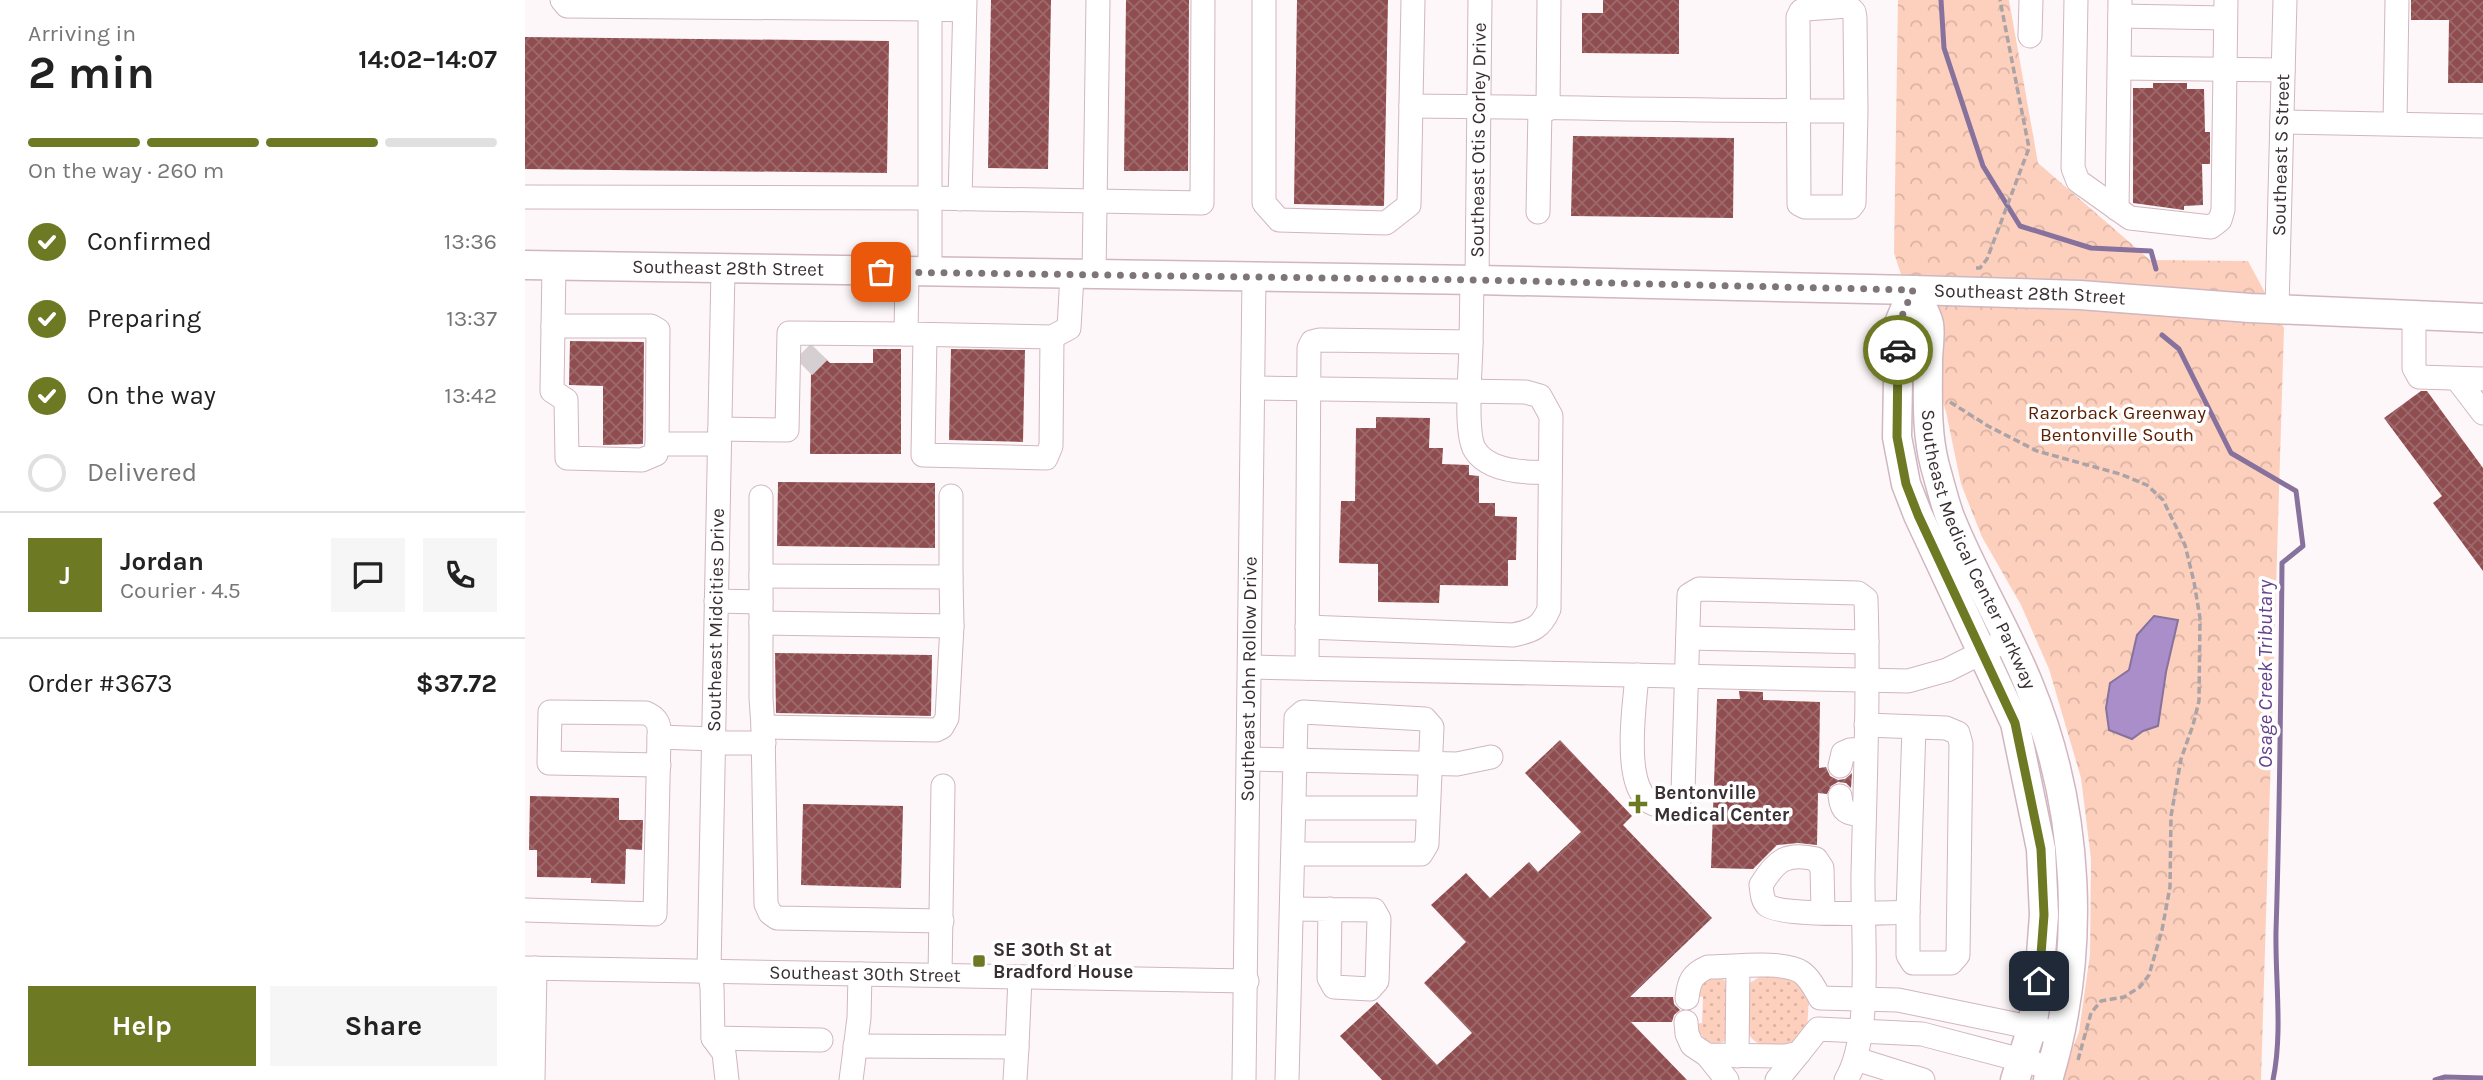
<!DOCTYPE html>
<meta charset="utf-8">
<style>
:root{--surface:#fff;--page:#f6f6f6;--text:#222;--muted:#767676;--line:#e0e0e0;--accent:#6e7924}
body{margin:0;font-family:Karla,sans-serif;background:var(--page);color:var(--text);height:100vh;display:flex;flex-direction:column;font-size:26px;white-space:nowrap}
*{box-sizing:border-box;margin:0}
p{font-size:23px;color:var(--muted)}
.icon{flex:none;width:38px;height:38px;fill:none;stroke:currentColor;stroke-width:2;stroke-linecap:round;stroke-linejoin:round}
.map{position:relative;flex:1;overflow:hidden}
.panel{display:flex;flex-direction:column;background:var(--surface);width:525px}
.panel>*{flex:none}
.pin{position:absolute;display:grid;place-items:center;width:60px;height:60px;color:#fff;margin:-30px;border-radius:14px;box-shadow:0 4px 10px #0006}
.courier{position:absolute;display:grid;place-items:center;width:70px;height:70px;margin:-35px;border:5px solid #6e7924;border-radius:50%;background:#fff;color:#222;box-shadow:0 2px 9px #0007}
.summary em{font-style:normal;font-weight:700}
.summary div{display:flex;flex-direction:column-reverse}
.summary{display:flex;align-items:center;justify-content:space-between;height:119px;padding:0 28px}
h1{font-size:46px;font-weight:700;line-height:52px}
.bar{display:grid;grid-template-columns:repeat(4,1fr);gap:10px 7px;align-content:center;height:84px;padding:0 28px}
.bar i{height:9px;border-radius:5px;background:var(--line)}
.bar .current{background:var(--accent)}
.bar p{grid-column:span 4}
.line{display:flex;align-items:center;gap:18px;padding:0 28px;border-top:2px solid var(--line)}
.line div{flex:1}
.round{display:grid;place-items:center;flex:none;width:74px;height:74px;border-radius:0px;background:var(--page)}
ol{padding:0 28px;list-style:none}
li{display:flex;align-items:center;gap:21px;height:77px}
li p{margin-inline-start:auto}
li .icon{padding:7px;border-radius:50%;background:var(--accent);color:#fff;stroke-width:4}
li:last-child{color:var(--muted)}
li i{width:38px;height:38px;border:4px solid var(--line);border-radius:50%}
.cta{display:flex;gap:14px;margin-top:auto;padding:14px 28px}
.cta a{flex:1;height:80px;border-radius:0px;background:var(--accent);color:#fff;font-size:28px;font-weight:700;line-height:80px;text-align:center}
.cta a+a{background:var(--page);color:var(--text)}
main{display:flex;flex:1;min-height:0}
.map>svg:first-child{display:block}
</style>
<main>
<section class="panel">
<div class="summary"><div><h1>2 min</h1><p>Arriving in</p></div><em>14:02–14:07</em></div>
<div class="bar"><i class="current"></i><i class="current"></i><i class="current"></i><i></i><p>On the way · 260 m</p></div>
<ol>
<li><svg class="icon" aria-label="check" viewBox="0 0 24 24"><path d="M5 12l5 5 9-10"/></svg>Confirmed<p>13:36</p></li>
<li><svg class="icon" aria-label="check" viewBox="0 0 24 24"><path d="M5 12l5 5 9-10"/></svg>Preparing<p>13:37</p></li>
<li><svg class="icon" aria-label="check" viewBox="0 0 24 24"><path d="M5 12l5 5 9-10"/></svg>On the way<p>13:42</p></li>
<li><i></i>Delivered</li>
</ol>
<div class="line" style="height:126px"><b class="round" style="background:var(--accent);color:#fff">J</b><div><b>Jordan</b><p>Courier · 4.5</p></div><a class="round"><svg class="icon" aria-label="chat" viewBox="0 0 24 24"><path d="M4 5h16v11H9l-5 4z"/></svg></a><a class="round"><svg class="icon" aria-label="phone" viewBox="0 0 24 24"><path d="M5 4h4l2 5-3 2q2 4 5 5l2-3 5 2v4C11 20 4 13 5 4z"/></svg></a></div>
<div class="line" style="height:91px"><div>Order #3673</div><b>$37.72</b></div>
<div class="cta"><a>Help</a><a>Share</a></div>
</section>
<div class="map">
<svg width="1958" height="1080" viewBox="0 0 1958 1080">
<defs>
<pattern id="grass-dots" width="8" height="8" patternUnits="userSpaceOnUse" patternTransform="scale(1.75)"><rect width="8" height="8" fill="#fdd0be"/><path d="M2 2h.1M6 6h.1" fill="none" stroke="#dab3a4" stroke-width="1.8" stroke-linecap="round"/></pattern>
<pattern id="park-crowns" width="20" height="18" patternUnits="userSpaceOnUse" patternTransform="scale(1.75)"><rect width="20" height="18" fill="#fdd0be"/><path d="M2 6a3 3 0 1 1 6 0M12 15a3 3 0 1 1 6 0" fill="none" stroke="#dab3a4"/></pattern>
<pattern id="building-cross-hatch" width="8" height="8" patternUnits="userSpaceOnUse" patternTransform="scale(1.75)"><rect width="8" height="8" fill="#904d50"/><path d="M0 0l8 8M0 8l8-8" fill="none" stroke="#9d6a6c"/></pattern>
</defs>
<rect width="100%" height="100%" fill="#fdf7f9"/>
<g fill="url(#grass-dots)">
<path d="M1190,976H1195L1202,983V1035L1200,1041C1186,1048 1175,1038 1171,1024L1177,1023L1178,997L1170,996C1174,986 1180,980 1190,976Z"/>
<path d="M1234,977H1253L1274,981L1284,996L1282,1032L1265,1045C1256,1045 1241,1047 1233,1043C1216,1036 1215,996 1225,983C1226,982 1233,978 1234,977Z"/>
</g>
<polygon fill="url(#park-crowns)" points="1373,0 1484,0 1513,163 1625,260 1723,261 1759,328 1736,1080 1535,1080 1554,1032 1565,954 1566,859 1556,778 1524,669 1496,605 1457,537 1436,484 1421,412 1369,253"/>
<polygon fill="#a98eca" stroke="#87729d" stroke-width="2" points="1629,616 1653,620 1641,672 1633,726 1618,731 1607,739 1584,730 1581,708 1585,683 1604,670 1612,635"/>
<g fill="none" stroke-linecap="round" stroke-linejoin="round">
<g stroke="#87729d" stroke-width="5">
<polyline points="1416,0 1419,48 1458,166 1495,226 1566,248 1626,251 1631,269"/>
<path d="M1637,335L1654,349L1706,453L1771,491L1778,546L1757,563C1756,686 1755,808 1751,931C1750,980 1758,1032 1748,1080"/>
<polyline points="1910,1080 1920,1077 1958,1078"/>
</g>
</g>
<g fill="url(#building-cross-hatch)">
<polygon points="466,0 526,0 523,169 463,168"/>
<polygon points="601,0 664,0 663,171 599,171"/>
<polygon points="772,0 863,0 859,206 769,204"/>
<polygon points="1078,0 1154,0 1154,54 1057,53 1057,13 1078,13"/>
<polygon points="1886,0 1958,0 1958,83 1923,83 1924,20 1886,20"/>
<polygon points="0,37 364,41 362,173 0,169"/>
<polygon points="1628,83 1662,83 1662,89 1679,89 1680,132 1685,132 1685,164 1677,164 1678,205 1659,206 1659,210 1608,203 1608,88 1628,88"/>
<polygon points="1048,136 1209,138 1208,218 1046,216"/>
<polygon points="45,341 119,342 118,444 78,445 78,386 44,385"/>
<polygon points="288,347 305,363 348,363 348,349 376,349 376,454 285,454 286,373 277,364 278,357"/>
<polygon points="426,349 500,350 498,442 424,440"/>
<polygon points="1896,391 1902,391 1958,468 1958,571 1908,503 1917,496 1859,418"/>
<polygon points="851,417 905,418 904,448 918,448 917,464 944,465 944,475 954,476 954,503 970,503 970,516 992,517 991,560 983,560 983,586 915,585 914,603 853,602 853,564 814,563 816,501 830,501 831,428 851,428"/>
<polygon points="253,482 410,483 410,548 252,546"/>
<polygon points="250,653 407,655 406,716 251,713"/>
<polygon points="1214,691 1238,692 1238,700 1295,702 1294,768 1301,767 1305,776 1313,780 1320,779 1327,773 1326,788 1321,783 1313,782 1306,786 1302,794 1293,793 1292,845 1273,843 1252,845 1228,869 1186,868 1192,699 1215,699"/>
<polygon points="1035,740 1107,816 1098,825 1187,918 1105,997 1148,997 1149,1004 1155,1010 1149,1015 1147,1022 1106,1022 1162,1080 857,1080 815,1036 852,1002 912,1065 947,1033 899,983 941,942 906,905 941,873 965,898 1004,862 1013,872 1056,832 1000,773"/>
<polygon points="5,796 94,798 94,820 118,820 117,850 101,849 100,884 66,883 66,878 12,877 12,850 4,850"/>
<polygon points="278,804 378,806 376,888 276,885"/>
</g>
<g fill="none" stroke-linecap="round" stroke-linejoin="round">
<polyline stroke="#d6cfd1" stroke-width="23" stroke-dasharray="23 11" stroke-linecap="butt" points="279,367 294,352"/>
<g stroke="#d1b6c0" stroke-width="25">
<g id="minor">
<polyline points="37,0 42,6 405,9 405,0"/>
<polyline points="739,0 739,203 754,220 861,223 884,205 888,0"/>
<polyline points="1551,0 1548,168 1553,181 1605,218 1686,227 1695,220 1698,210 1701,0"/>
<polyline points="1595,16 1700,18"/>
<polyline points="1505,36 1506,0"/>
<polyline points="1595,68 1758,70"/>
<path d="M886,106C1034,107 1183,111 1331,111L1330,18L1329,12L1323,6L1281,9L1276,11L1273,17L1274,204L1280,207H1326L1329,203L1331,111"/>
<polyline points="1023,109 1024,0"/>
<polyline points="1757,122 1958,126"/>
<polyline points="1870,123 1872,0"/>
<polyline points="0,197 404,198 677,203 678,0"/>
<polyline points="435,199 440,0"/>
<polyline points="1592,209 1595,0"/>
<polyline points="1013,212 1015,109"/>
<polyline points="29,265 28,326 126,326 133,330 132,444 194,444"/>
<polyline points="198,269 184,971 187,987 188,1038 199,1053 202,1080"/>
<polyline points="382,272 381,334 527,337 544,328 547,275"/>
<polyline points="405,272 405,9 439,10"/>
<polyline points="569,275 573,0"/>
<path id="s1" d="M952,280L955,0"/>
<path id="s2" d="M1752,309L1760,0"/>
<polyline points="1889,315 1889,368 1894,377 1958,379"/>
<polyline points="28,326 27,391 41,400 42,458 117,460 131,454 132,444"/>
<polyline points="400,335 398,455 521,458 526,446 527,337"/>
<path d="M946,342C946,366 939,433 950,450C964,472 1002,473 1025,472"/>
<polyline points="1932,379 1958,413"/>
<path d="M728,388L1001,392L1015,396L1026,416L1024,609C1016,628 1007,631 988,635L782,627"/>
<polyline points="195,429 262,430 264,333 381,334"/>
<polyline points="236,497 236,698 238,727 241,904 245,913 252,918 417,921"/>
<polyline points="236,576 426,577 426,496"/>
<polyline points="191,601 236,602"/>
<polyline points="236,623 427,626 426,577"/>
<polyline points="1163,638 1342,642"/>
<polyline points="725,667 1383,681 1422,670 1472,645"/>
<polyline points="782,668 784,348 787,342 795,340 946,342 947,280"/>
<path d="M1112,675C1110,706 1089,827 1153,802L1158,791L1164,595L1174,589L1333,593L1341,599C1344,691 1340,783 1338,875C1337,929 1348,1036 1321,1080"/>
<polyline points="1341,725 1421,728 1433,733 1436,744 1433,955 1426,963 1388,963 1383,955 1383,912 1389,727"/>
<polyline points="238,727 411,730 417,727 422,718 427,626"/>
<polyline points="188,743 239,743"/>
<polyline points="724,759 932,764 966,757"/>
<path d="M134,765L24,763L25,712L121,713C133,718 135,725 134,737"/>
<polyline points="1315,766 1318,753 1325,750 1340,749"/>
<path d="M1315,796C1317,814 1323,813 1339,815"/>
<polyline points="769,808 903,808"/>
<polyline points="767,909 849,910 854,919 852,981 845,989 809,987 804,978 805,909"/>
<polyline points="0,910 130,914 134,737 189,739"/>
<path d="M1298,912L1297,868L1291,859C1262,852 1251,860 1236,885C1237,892 1237,900 1242,905C1254,917 1361,913 1383,912"/>
<path id="s3" d="M0,968L722,981"/>
<polyline points="415,975 418,786"/>
<path d="M1162,998C1164,981 1167,974 1183,967C1206,967 1258,960 1276,972C1285,978 1290,989 1295,998L1373,1000L1524,1031"/>
<polyline points="1161,1022 1162,1034 1167,1045 1182,1055 1261,1056 1274,1053 1293,1029 1397,1034 1527,1068"/>
<polyline points="188,1038 296,1040"/>
<polyline points="330,1046 492,1047 495,977"/>
<polyline points="1182,1055 1202,1080"/>
<polyline points="1212,1056 1213,967"/>
<polyline points="1331,1059 1398,1080"/>
<polyline points="8,1080 10,968"/>
<polyline points="326,1080 334,1018 335,974"/>
<polyline points="490,1080 492,1047"/>
<path id="s4" d="M719,1080L729,278"/>
<polyline points="762,1080 771,718 778,712 900,719 907,727 902,844 896,854 768,854"/>
<polyline points="1252,1080 1274,1053"/>
</g>
</g>
<g stroke="#d1b6c0" stroke-width="31">
<g id="major">
<path id="s5" d="M0,265L952,280L1388,290L1555,295L1725,308L1958,318"/>
<polyline points="1388,290 1374,323 1372,437 1381,484 1393,515 1490,723 1516,849 1519,915 1514,981 1507,1028 1490,1080"/>
<path id="s6" d="M1388,290C1393,300 1402,313 1404,324C1406,335 1403,349 1403,361C1403,396 1401,432 1410,466C1415,483 1419,501 1425,517C1448,575 1481,628 1504,685C1555,809 1562,952 1523,1080"/>
</g>
</g>
<g stroke="#aba3a6" stroke-width="3.5" stroke-dasharray="7 3.5" stroke-linecap="butt">
<polyline points="1451,268 1455,268 1462,259 1504,148 1475,0"/>
<polyline points="1425,402 1463,426 1512,451 1595,474 1622,485 1638,500 1660,545 1669,582 1675,618 1674,701 1668,725 1656,759 1646,816 1645,887 1637,930 1624,975 1615,987 1599,997 1576,1001 1566,1013 1553,1060"/>
</g>
<use href="#minor" stroke="#fff" stroke-width="23"/>
<use href="#major" stroke="#fff" stroke-width="28"/>
</g>
<g fill="none" stroke-linecap="round" stroke-linejoin="round">
<polyline stroke="#7e7578" stroke-width="7" stroke-dasharray="0 12.6" points="356,272 952,280 1388,290 1374,323 1373,350"/>
<polyline stroke="#6e7924" stroke-width="9" points="1373,350 1372,437 1381,484 1393,515 1490,723 1516,849 1519,915 1514,981"/>
</g>
<g fill="#6e7924" stroke="#fff" stroke-width="2.5">
<path d="M1109.5 793.5h7v7h7v7h-7v7h-7v-7h-7v-7h7z"/>
<rect x="447" y="954" width="14" height="14" rx="3.5"/>
</g>
<g text-anchor="middle" dominant-baseline="central" stroke-width="7" stroke-linejoin="round" paint-order="stroke">
<g font-size="19" fill="#392f33" stroke="#fff">
<text stroke="none"><textPath href="#s1" startOffset="140">Southeast Otis Corley Drive</textPath></text>
<text stroke="none"><textPath href="#s2" startOffset="154">Southeast S Street</textPath></text>
<text stroke="none"><textPath href="#s5" startOffset="203">Southeast 28th Street</textPath></text>
<text stroke="none"><textPath href="#s5" startOffset="1505">Southeast 28th Street</textPath></text>
<text stroke="none"><textPath href="#s6" startOffset="273">Southeast Medical Center Parkway</textPath></text>
<text transform="translate(191 620) rotate(-89)">Southeast Midcities Drive</text>
<text stroke="none"><textPath href="#s4" startOffset="401">Southeast John Rollow Drive</textPath></text>
<text stroke="none"><textPath href="#s3" startOffset="340">Southeast 30th Street</textPath></text>
</g>
<g font-size="19" fill="#5c2002" stroke="#fff">
<text x="1592" y="413">Razorback Greenway<tspan x="1592" dy="22">Bentonville South</tspan></text>
</g>
<g font-size="19" font-weight="bold" fill="#392f33" stroke="#fff" text-anchor="start">
<text x="1129" y="793">Bentonville<tspan x="1129" dy="22">Medical Center</tspan></text>
<text x="468" y="950">SE 30th St at<tspan x="468" dy="22">Bradford House</tspan></text>
</g>
<g font-size="21" font-style="italic" fill="#66428c" stroke="#fff">
<text transform="translate(1740 674) rotate(-90)">Osage Creek Tributary</text>
</g>
</g>
</svg>
<div class="pin" style="left:356px;top:272px;background:#ea580c"><svg class="icon" aria-label="bag" viewBox="0 0 24 24"><path d="M5 8h14l-1 12H6zM9 8a3 3 0 0 1 6 0"/></svg></div>
<div class="pin" style="left:1514px;top:981px;background:#1f2937"><svg class="icon" aria-label="home" viewBox="0 0 24 24"><path d="M3 11l9-7 9 7M6 9v11h12V9"/></svg></div>
<div class="courier" style="left:1373px;top:350px"><svg class="icon" aria-label="car" viewBox="0 0 24 24"><path d="M5 17H2v-5l4-1 3-4h7l3 4 3 1v5h-3M9 17h6M6 11h13"/><circle cx="7" cy="17" r="2"/><circle cx="17" cy="17" r="2"/></svg></div>
</div>
</main>
